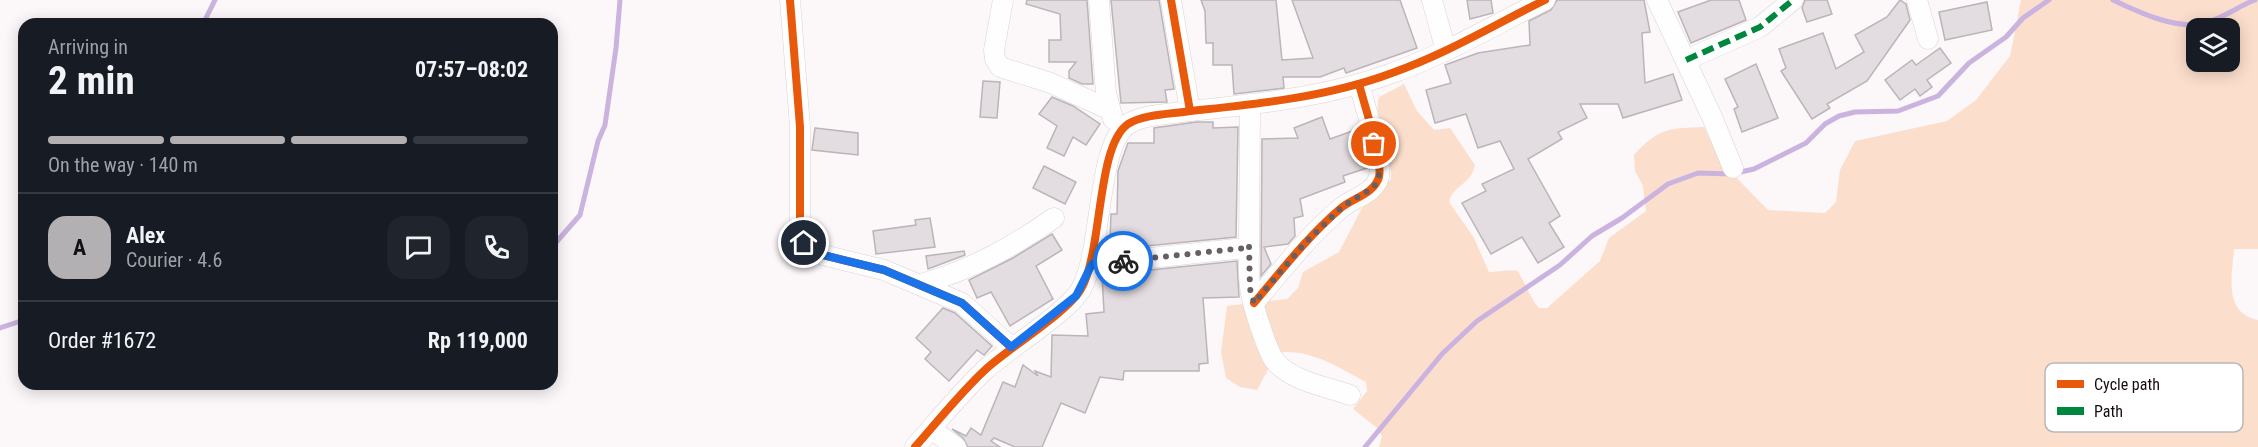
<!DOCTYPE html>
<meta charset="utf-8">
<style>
:root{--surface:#171b24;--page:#20242c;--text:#f1f3f6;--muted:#9ea1a6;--line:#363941;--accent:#b3b0b3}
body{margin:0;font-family:"Roboto Condensed",sans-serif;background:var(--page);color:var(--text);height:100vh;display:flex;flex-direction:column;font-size:22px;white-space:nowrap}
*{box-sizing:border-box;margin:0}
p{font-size:20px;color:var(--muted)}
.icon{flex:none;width:33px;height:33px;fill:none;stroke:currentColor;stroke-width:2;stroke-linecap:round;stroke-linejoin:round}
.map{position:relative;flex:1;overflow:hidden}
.details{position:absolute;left:18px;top:18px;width:540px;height:372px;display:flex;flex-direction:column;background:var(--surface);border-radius:18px;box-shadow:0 3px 15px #0003}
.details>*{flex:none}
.tools{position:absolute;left:2186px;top:18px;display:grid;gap:12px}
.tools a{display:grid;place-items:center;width:54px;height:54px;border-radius:12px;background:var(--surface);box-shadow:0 3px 15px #0003;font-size:30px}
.pin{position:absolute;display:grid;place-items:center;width:51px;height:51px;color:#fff;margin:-26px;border:3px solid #fff;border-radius:50%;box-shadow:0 2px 6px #0007}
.courier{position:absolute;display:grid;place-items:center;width:60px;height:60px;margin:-30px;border:4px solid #1a73e8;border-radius:50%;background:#fff;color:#222;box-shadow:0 2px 8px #0007}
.head em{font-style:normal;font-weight:700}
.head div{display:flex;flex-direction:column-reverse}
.head{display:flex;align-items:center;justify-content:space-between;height:102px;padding:0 30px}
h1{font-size:39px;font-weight:700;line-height:45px}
.bar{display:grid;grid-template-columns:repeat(4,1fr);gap:9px 6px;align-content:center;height:72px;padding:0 30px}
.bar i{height:8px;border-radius:4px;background:var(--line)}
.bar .on{background:var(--accent)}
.bar p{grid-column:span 4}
.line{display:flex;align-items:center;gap:15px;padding:0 30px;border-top:2px solid var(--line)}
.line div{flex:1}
.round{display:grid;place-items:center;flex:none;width:63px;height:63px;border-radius:18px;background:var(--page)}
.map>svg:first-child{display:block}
</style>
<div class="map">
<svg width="2258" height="447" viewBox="0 0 2258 447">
<rect width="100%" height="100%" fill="#fcf7f9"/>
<path fill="#fcdecd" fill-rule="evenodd" d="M2021,0H2258V249H2234C2232,276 2223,313 2258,320V447H1379L1382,436L1377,428L1353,409L1367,391L1366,382C1339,368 1315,351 1283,352L1271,364L1257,390L1240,387L1226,378L1221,352L1227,306L1287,299L1298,288L1303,272L1339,252L1362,208L1391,179C1392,150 1372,127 1379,97L1404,84L1417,111L1434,130L1450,128L1475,165C1471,185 1453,185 1449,202L1474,238L1489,272C1500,272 1507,269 1518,271L1534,302L1539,308H1547L1600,261L1609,238L1646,211L1643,186L1635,171L1634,155C1658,128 1670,128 1704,127L1720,161L1768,210L1825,213L1836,202L1840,170L1855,141L1947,121L1976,100L2010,56ZM2196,28H2229V62H2196Z"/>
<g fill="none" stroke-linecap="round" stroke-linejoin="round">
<g stroke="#cbb3df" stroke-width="5">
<path d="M2113,0C2138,12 2180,32 2208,22C2225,17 2239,6 2255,0"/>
<polyline points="203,24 215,0"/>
<polyline points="552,247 580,215 598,141 605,125 616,48 620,0"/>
<polyline points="0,328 24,320"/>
<polyline points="1365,447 1442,354 1477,321 1560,265 1592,236 1622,218 1668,184 1698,173 1731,174 1754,169 1806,143 1825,124 1839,116 1855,112 1898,111 1938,96 1969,63 2006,37 2023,18 2049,0"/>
</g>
</g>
<g fill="#e3dde1" stroke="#bbb4b8" stroke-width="1.5">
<polygon points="1027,0 1087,0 1093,84 1082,84 1069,78 1069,71 1076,62 1049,62 1049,40 1061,40 1060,14 1026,4"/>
<polygon points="1111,0 1159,0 1174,89 1165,90 1167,102 1121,103"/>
<polygon points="1201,0 1276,0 1282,60 1313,58 1292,0 1400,0 1417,48 1346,73 1344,68 1320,77 1283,77 1284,88 1234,94 1232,65 1213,65 1213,43 1206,43 1205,11"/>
<polygon points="1467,0 1491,0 1493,13 1470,19"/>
<polygon points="1557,0 1644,0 1650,32 1642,33 1645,83 1673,74 1682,100 1623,118 1618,104 1580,104 1587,118 1558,132 1562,139 1528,159 1560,216 1549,223 1564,247 1538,263 1522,237 1491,254 1462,203 1486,191 1482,184 1514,169 1500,141 1478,148 1466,114 1435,123 1426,90 1451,83 1445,65 1478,53 1530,45 1529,21 1551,10"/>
<polygon points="1711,0 1739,0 1746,20 1691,43 1678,12"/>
<polygon points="1805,0 1827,0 1832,14 1807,22 1802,8"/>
<polygon points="1900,0 1906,4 1910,20 1867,81 1827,104 1830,108 1812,119 1781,71 1786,68 1779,49 1823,33 1836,69 1864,52 1855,35 1887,17"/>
<polygon points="1987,2 1992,30 1945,40 1939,12"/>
<polygon points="1940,48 1951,63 1927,80 1932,87 1920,96 1915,89 1900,100 1885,80 1912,60 1916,65"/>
<polygon points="1756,64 1778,118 1742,132 1734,109 1738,107 1725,79"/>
<polygon points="983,81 1000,82 997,118 980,117"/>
<polygon points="1052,97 1073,106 1100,124 1086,145 1073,137 1064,156 1047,148 1057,126 1039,114"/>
<polygon points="1322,117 1330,139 1358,129 1367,168 1343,176 1345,182 1300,199 1303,216 1294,218 1295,236 1288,244 1264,247 1271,264 1261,276 1262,139 1298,138 1294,128"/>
<polygon points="1196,122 1213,122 1213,128 1238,127 1236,237 1106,250 1107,241 1110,241 1111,214 1117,214 1118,171 1128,143 1154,143 1154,128"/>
<polygon points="815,128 858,133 858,155 812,150"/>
<polygon points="1044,166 1076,182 1065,204 1033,188"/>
<polygon points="930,218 935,247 876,254 873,231 916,225 915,220"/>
<polygon points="1052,234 1062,250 1036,266 1053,299 1010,326 991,292 977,298 969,280 1013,258"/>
<polygon points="964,251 965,255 928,269 926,256"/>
<polygon points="1237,261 1239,297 1203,298 1208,363 1199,364 1199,371 1124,371 1123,380 1100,377 1085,413 1061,403 1042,447 1015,447 994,438 991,441 1000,447 968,447 963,438 952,429 966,436 971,428 981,435 1003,382 1015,387 1023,365 1038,376 1035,371 1051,377 1052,335 1088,336 1086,314 1104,312 1102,275"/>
<polygon points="943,308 955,313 992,346 984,355 977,350 949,381 925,359 931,352 916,338"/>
</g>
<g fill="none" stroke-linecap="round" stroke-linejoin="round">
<g stroke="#dad3d5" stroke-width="21">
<g id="minor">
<polyline points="790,0 800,127 800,233 808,248 823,255 884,270 962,303 1011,347"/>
<polyline points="1003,0 994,50 995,59 1000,67 1051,83 1108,109"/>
<polyline points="1099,0 1106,93 1113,119"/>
<polyline points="1432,0 1446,51"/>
<polyline points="1657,0 1712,117 1733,168"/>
<polyline points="1917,0 1928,39"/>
<polyline points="1686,60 1760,27 1793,0"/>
<path d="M1190,111C1258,104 1328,97 1392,73C1446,54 1494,25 1545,0"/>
<path d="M1249,245C1249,259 1248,273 1250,287C1251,301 1267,351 1275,361C1291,381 1327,387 1350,395"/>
<polyline points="1092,264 1245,248 1249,245 1250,105"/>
<path d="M921,284C971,270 1012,247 1054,218"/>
<path d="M1254,303C1282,270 1308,236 1341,208C1353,198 1374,194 1379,177C1383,160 1364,104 1359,84"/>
<polyline points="931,429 956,447"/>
<path d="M915,447C938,421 961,392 986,369C1009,348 1068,312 1081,289C1103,251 1096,146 1128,124C1144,114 1172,114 1190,111L1171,0"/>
</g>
</g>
<use href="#minor" stroke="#fffefe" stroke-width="20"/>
<polyline stroke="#00873e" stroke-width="6" stroke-dasharray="12 6" stroke-linecap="butt" points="1686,60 1760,27 1793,0"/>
<g stroke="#fff" stroke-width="11">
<g id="cycleway">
<polyline points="790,0 800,127 800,233 808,248 823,255 884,270 962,303 1011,347"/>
<path d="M1190,111C1258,104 1328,97 1392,73C1446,54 1494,25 1545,0"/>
<path d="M1254,303C1282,270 1308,236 1341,208C1353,198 1374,194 1379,177C1383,160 1364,104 1359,84"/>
<path d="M915,447C938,421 961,392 986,369C1009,348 1068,312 1081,289C1103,251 1096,146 1128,124C1144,114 1172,114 1190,111L1171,0"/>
</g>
</g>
<use href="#cycleway" stroke="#e8590c" stroke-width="8"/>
</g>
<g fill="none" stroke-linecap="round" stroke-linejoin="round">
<polyline stroke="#675f62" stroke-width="6" stroke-dasharray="0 10.8" points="1123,261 1245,248 1249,245 1250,289 1254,303 1305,243 1342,207 1374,187 1380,173 1374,144"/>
<polyline stroke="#1a73e8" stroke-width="8" points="804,243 823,255 884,270 962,303 1011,347 1076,296 1092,264 1123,261"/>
</g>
<rect x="2045" y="363" width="198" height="69" rx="9" fill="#fff" stroke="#b9b6b7" stroke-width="1.5"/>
<rect x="2057" y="380" width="27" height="8" fill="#e8590c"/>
<rect x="2057" y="407" width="27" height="8" fill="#00873e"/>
<g font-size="16" fill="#170d10">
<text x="2094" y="390">Cycle path</text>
<text x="2094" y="417">Path</text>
</g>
</svg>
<div class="tools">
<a><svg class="icon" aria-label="layers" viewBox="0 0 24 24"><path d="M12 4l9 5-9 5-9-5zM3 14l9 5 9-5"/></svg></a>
</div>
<div class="pin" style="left:1374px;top:144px;background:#ea580c"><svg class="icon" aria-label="bag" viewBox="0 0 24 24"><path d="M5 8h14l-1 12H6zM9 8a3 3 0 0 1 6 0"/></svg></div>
<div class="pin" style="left:804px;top:243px;background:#1f2937"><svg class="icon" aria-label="home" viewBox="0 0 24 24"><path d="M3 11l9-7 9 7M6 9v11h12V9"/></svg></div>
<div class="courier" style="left:1123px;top:261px"><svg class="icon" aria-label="bike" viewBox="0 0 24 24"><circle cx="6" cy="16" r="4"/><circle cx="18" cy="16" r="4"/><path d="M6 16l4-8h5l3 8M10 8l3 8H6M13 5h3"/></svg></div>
<section class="details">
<div class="head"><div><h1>2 min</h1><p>Arriving in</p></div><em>07:57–08:02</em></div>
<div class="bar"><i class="on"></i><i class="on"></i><i class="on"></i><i></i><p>On the way · 140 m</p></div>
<div class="line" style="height:108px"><b class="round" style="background:var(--accent);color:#111">A</b><div><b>Alex</b><p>Courier · 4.6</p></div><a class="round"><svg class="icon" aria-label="chat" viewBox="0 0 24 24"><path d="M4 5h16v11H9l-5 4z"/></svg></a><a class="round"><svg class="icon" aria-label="phone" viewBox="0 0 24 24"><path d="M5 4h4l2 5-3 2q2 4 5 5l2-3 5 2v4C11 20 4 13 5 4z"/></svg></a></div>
<div class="line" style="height:78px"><div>Order #1672</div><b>Rp 119,000</b></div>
</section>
</div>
